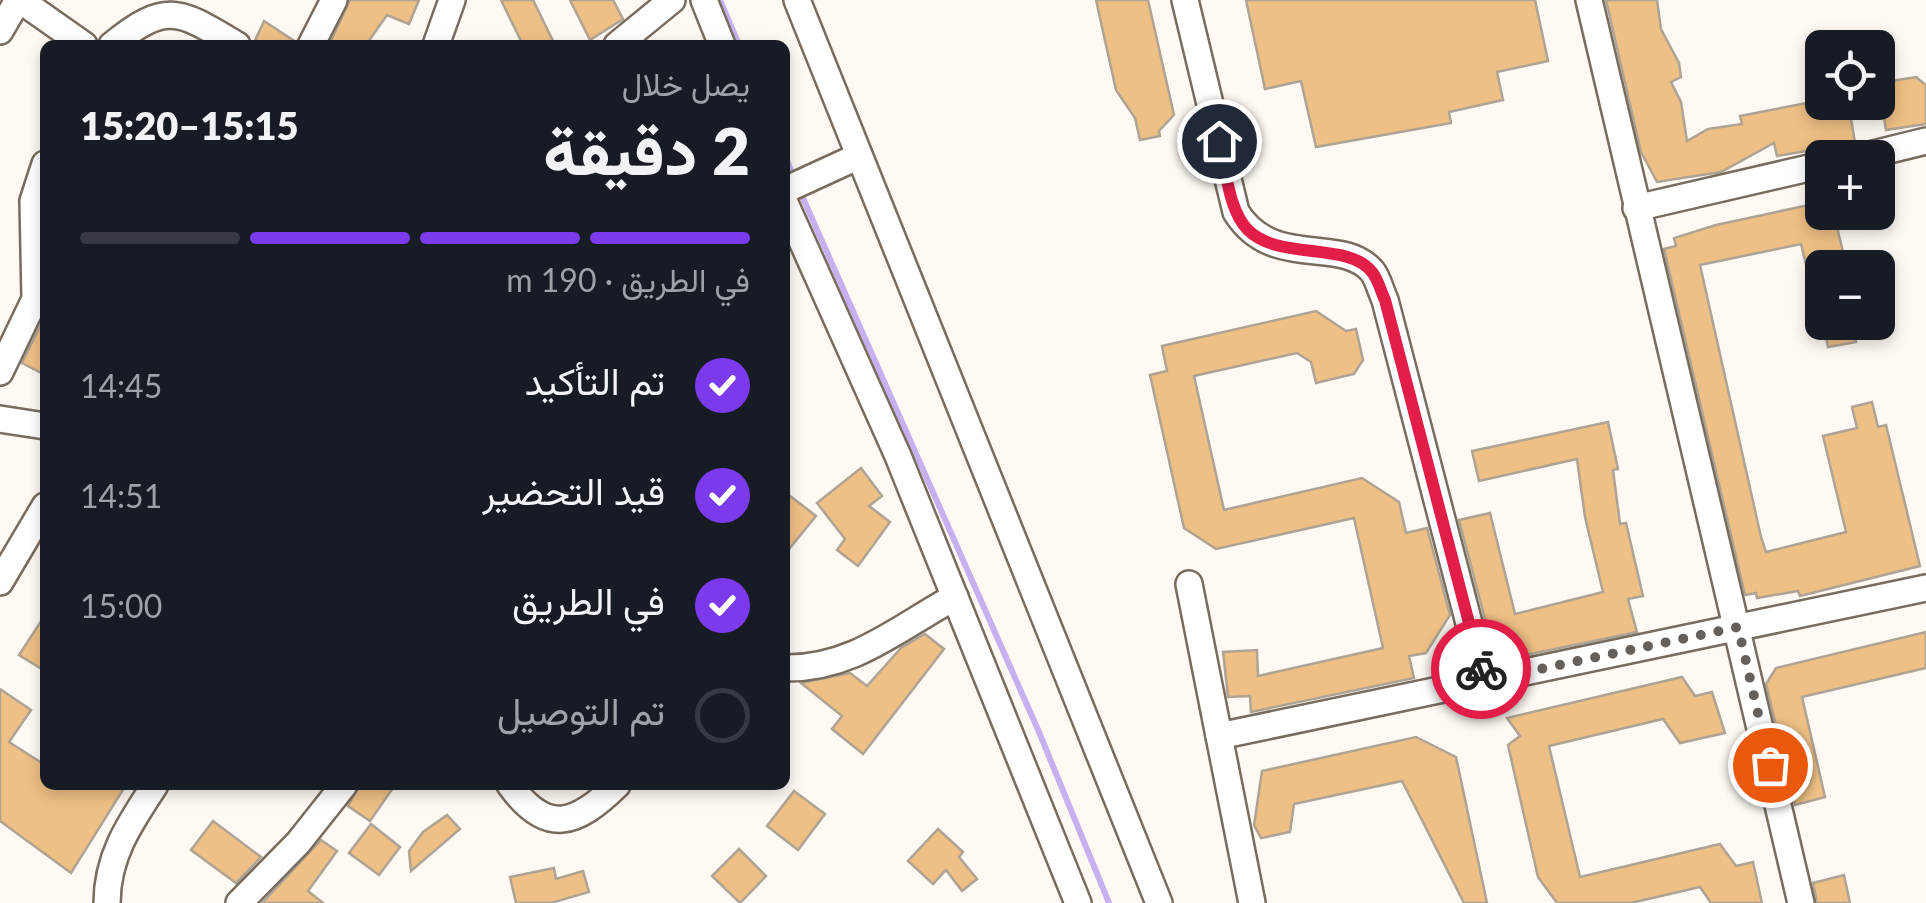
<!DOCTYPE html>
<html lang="ar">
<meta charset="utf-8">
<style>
:root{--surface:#171b24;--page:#20242c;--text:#f1f3f6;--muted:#9ea1a6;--line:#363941;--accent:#7c3aed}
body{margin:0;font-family:Lato,Vazirmatn,sans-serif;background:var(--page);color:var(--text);direction:rtl;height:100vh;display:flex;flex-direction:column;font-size:38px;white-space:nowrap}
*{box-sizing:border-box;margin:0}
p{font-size:32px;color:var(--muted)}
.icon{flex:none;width:55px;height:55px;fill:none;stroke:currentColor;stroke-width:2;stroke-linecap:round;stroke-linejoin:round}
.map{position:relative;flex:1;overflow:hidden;direction:ltr}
.drawer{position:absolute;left:40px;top:40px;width:750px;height:750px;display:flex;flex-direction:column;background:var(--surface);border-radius:15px;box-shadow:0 5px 15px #0003;direction:rtl}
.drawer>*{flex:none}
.buttons{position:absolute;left:1805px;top:30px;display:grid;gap:20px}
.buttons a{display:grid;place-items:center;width:90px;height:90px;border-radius:15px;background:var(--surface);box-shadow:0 5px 15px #0003;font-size:50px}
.pin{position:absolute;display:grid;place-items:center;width:85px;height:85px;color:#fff;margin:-42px;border:5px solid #fff;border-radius:50%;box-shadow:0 2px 10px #0007}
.courier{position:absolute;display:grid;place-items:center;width:100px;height:100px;margin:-50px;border:8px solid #e11d48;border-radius:50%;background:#fff;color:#222;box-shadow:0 2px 12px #0007}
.overview em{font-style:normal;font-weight:800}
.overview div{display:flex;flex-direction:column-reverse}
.overview{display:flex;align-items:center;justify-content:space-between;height:170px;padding:0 40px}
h1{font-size:65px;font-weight:800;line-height:75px}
.bar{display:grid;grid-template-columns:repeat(4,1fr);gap:15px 10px;align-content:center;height:120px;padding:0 40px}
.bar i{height:12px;border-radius:8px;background:var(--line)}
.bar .active{background:var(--accent)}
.bar p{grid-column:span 4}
ol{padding:0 40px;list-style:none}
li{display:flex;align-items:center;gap:30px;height:110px}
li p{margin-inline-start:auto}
li .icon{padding:10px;border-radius:50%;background:var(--accent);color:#fff;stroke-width:4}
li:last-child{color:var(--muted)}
li i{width:55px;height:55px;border:5px solid var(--line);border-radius:50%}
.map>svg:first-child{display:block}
</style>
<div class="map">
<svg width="1926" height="903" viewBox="0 0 1926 903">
<rect width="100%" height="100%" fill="#fef9f2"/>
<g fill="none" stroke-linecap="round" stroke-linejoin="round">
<g stroke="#c7b0f0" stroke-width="6">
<polyline points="720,0 739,45"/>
<polyline points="785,156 794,178"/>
<polyline points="799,189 1039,732 1109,903"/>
</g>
</g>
<g fill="#eec085" stroke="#afa393" stroke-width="2.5">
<polygon points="350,0 419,0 409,24 387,15 366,45 329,45"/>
<polygon points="501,0 533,0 555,45 523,45"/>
<polygon points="570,0 613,0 623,19 590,40"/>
<polygon points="1096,0 1148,0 1174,115 1159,131 1160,136 1140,140 1135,118 1116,90"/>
<polygon points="1246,0 1535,0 1548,61 1497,72 1503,100 1449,112 1451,123 1316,147 1301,81 1265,89"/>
<polygon points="1606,0 1657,0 1661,29 1679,63 1681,77 1671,82 1681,102 1687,141 1708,129 1742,124 1740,116 1822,100 1848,102 1855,142 1834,154 1819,149 1777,156 1774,143 1721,172 1657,182 1641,152"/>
<polygon points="264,21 296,42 295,45 253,45"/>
<polygon points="1916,77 1926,85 1926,124 1886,130 1879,83"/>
<polygon points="1818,203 1836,223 1844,256 1837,258 1838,266 1808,273 1801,244 1700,265 1761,537 1766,552 1846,532 1823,436 1857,428 1852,407 1872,402 1878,427 1886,425 1920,566 1800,596 1798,591 1757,598 1756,593 1745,595 1664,249 1676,246 1674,238 1716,225"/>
<polygon points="1316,311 1346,331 1356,329 1363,360 1354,374 1316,383 1311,362 1297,353 1194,376 1224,510 1362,478 1399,502 1406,533 1427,528 1450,615 1426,653 1409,656 1414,678 1251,712 1250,696 1228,697 1223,652 1257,650 1258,676 1383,648 1354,518 1216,549 1184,528 1150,375 1167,371 1162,346"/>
<polygon points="45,316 45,375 22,363"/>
<polygon points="1823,322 1852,322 1856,342 1828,347"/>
<polygon points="1608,422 1618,469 1613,470 1620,524 1626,523 1643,596 1628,599 1637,632 1496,661 1459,520 1490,513 1515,614 1603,592 1585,517 1577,459 1479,481 1472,451"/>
<polygon points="861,468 882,496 869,506 890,522 858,566 837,550 845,539 817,503"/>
<polygon points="785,492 816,516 785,554"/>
<polygon points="45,615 45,671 19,655"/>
<polygon points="1926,632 1926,668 1802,697 1825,797 1795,805 1766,684 1776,668"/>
<polygon points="925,634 944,649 863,754 832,729 842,716 801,683 850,673 867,686 901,648"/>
<polygon points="1682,677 1695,696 1712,692 1725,733 1680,743 1663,719 1549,746 1580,877 1720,844 1736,866 1753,862 1762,903 1711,903 1700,887 1631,903 1557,903 1538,877 1508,745 1520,736 1507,718"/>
<polygon points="0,689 31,710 9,742 45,765 45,785 126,785 71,873 0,821"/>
<polygon points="1416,737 1456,757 1487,903 1464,903 1402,781 1294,804 1290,832 1261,838 1254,825 1262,771"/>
<polygon points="360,785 395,785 370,821 348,806"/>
<polygon points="794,791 825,814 798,850 767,826"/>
<polygon points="447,815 460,829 411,871 409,851 423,832"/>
<polygon points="213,821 261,857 236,883 191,850"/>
<polygon points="371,824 400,847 379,875 349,853"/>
<polygon points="938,829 963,852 959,857 977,879 962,891 946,870 933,884 908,861"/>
<polygon points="321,840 337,851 308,891 323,903 262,903"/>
<polygon points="739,849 766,876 740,903 712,876"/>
<polygon points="554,868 556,879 583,871 589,892 551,903 516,903 510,877"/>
<polygon points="1844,875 1850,903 1817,903 1813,883"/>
</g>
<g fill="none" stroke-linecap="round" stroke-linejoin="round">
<g stroke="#786c5e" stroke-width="30">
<g id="minor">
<polyline points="20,0 84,45"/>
<polyline points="704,0 722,45"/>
<polyline points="797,0 1159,903"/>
<path d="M1185,0L1236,212C1273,271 1341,235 1372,271C1378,278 1381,292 1385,300L1484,681"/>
<polyline points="1589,0 1801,903"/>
<polyline points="0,31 18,0"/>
<path d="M112,45C167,0 180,11 237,45"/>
<polyline points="311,45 334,0"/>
<polyline points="436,45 452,0"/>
<polyline points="617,45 672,0"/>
<polyline points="1857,158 1926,141"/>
<polyline points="785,190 859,156"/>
<polyline points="785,203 898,456 1078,903"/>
<polyline points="1636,208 1822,165"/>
<polyline points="0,372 35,299 33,201 45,164"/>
<polyline points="0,419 45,426"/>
<polyline points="0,582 45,506"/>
<polyline points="1189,584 1252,903"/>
<path d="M785,668C853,669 898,628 955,597"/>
<polyline points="1219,736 1926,588"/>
<path d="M510,785C547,836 576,825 617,785"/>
<path d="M107,903C107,856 130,823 155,785"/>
<polyline points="239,903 298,843 344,785"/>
</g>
</g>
<use href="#minor" stroke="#fff" stroke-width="25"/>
</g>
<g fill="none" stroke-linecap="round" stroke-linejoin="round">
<polyline stroke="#65605b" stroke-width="10" stroke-dasharray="0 18" points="1481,669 1484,681 1738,627 1770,765"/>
<path stroke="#e11d48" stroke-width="12" d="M1219,141C1226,168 1228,210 1248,230C1279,261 1348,241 1372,272C1378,279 1381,292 1385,300L1481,669"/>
</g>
</svg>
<div class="buttons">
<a><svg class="icon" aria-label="locate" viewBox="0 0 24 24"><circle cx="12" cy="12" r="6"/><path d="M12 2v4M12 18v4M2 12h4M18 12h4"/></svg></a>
<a>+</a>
<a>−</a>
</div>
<div class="pin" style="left:1770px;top:765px;background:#ea580c"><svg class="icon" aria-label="bag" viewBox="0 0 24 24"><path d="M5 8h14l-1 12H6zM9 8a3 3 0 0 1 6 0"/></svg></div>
<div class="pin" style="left:1219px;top:141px;background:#1f2937"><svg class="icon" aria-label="home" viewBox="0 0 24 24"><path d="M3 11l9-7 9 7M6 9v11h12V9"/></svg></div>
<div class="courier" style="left:1481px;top:669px"><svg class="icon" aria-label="bike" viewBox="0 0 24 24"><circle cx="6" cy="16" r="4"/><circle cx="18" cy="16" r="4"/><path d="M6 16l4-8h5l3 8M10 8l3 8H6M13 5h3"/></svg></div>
<section class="drawer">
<div class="overview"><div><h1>2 دقيقة</h1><p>يصل خلال</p></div><em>15:15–15:20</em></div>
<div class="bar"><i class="active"></i><i class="active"></i><i class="active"></i><i></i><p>في الطريق · 190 m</p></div>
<ol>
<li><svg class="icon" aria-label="check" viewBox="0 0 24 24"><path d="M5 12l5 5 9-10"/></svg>تم التأكيد<p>14:45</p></li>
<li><svg class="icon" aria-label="check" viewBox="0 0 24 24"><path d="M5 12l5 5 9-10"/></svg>قيد التحضير<p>14:51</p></li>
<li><svg class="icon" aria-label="check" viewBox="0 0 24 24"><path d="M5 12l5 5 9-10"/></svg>في الطريق<p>15:00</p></li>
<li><i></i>تم التوصيل</li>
</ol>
</section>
</div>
